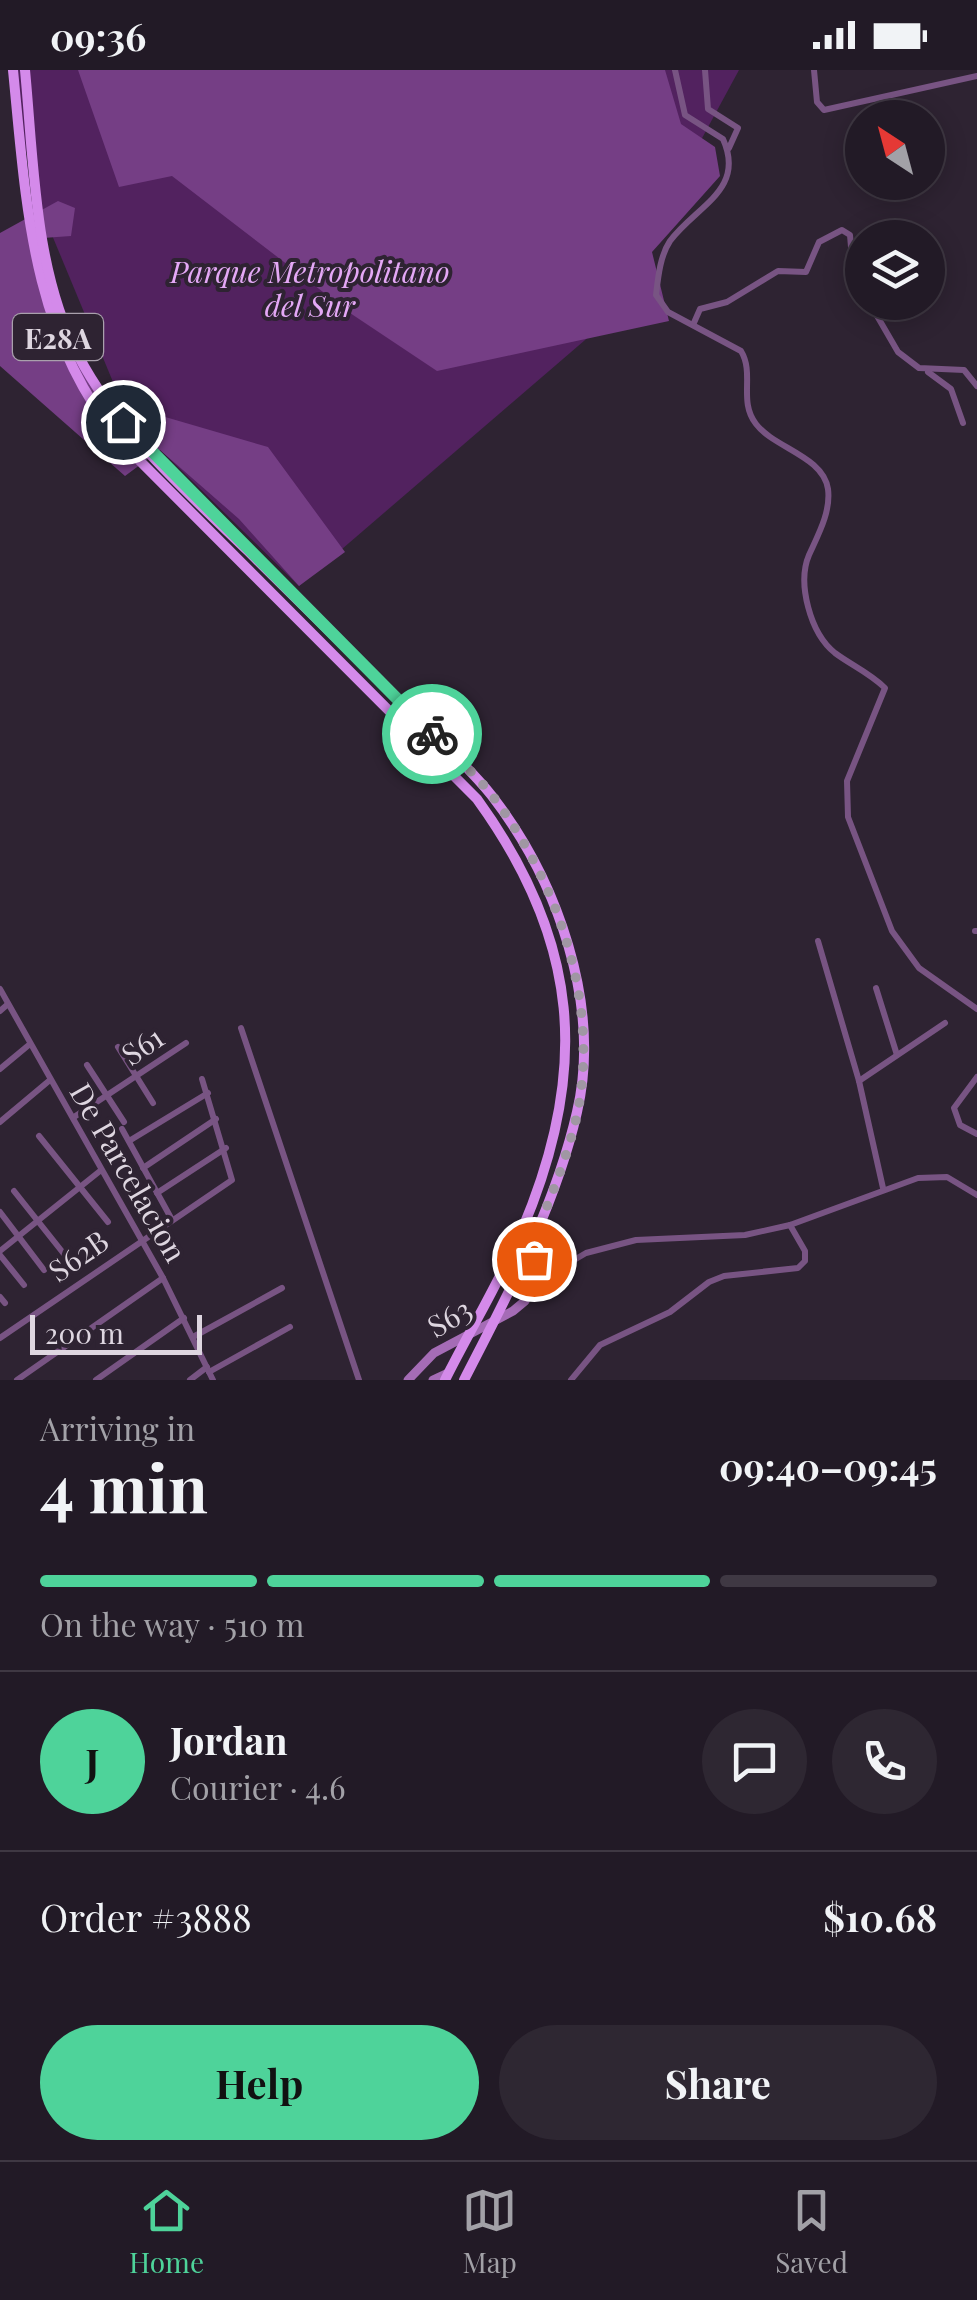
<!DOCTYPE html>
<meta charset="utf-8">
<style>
:root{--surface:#221a26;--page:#2e2732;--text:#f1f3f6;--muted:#a2a1a7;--line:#3f3843;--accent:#4ed39a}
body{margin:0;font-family:"Playfair Display",serif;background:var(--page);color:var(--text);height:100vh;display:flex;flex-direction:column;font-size:38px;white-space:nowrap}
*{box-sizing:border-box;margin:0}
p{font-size:32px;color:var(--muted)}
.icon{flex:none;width:55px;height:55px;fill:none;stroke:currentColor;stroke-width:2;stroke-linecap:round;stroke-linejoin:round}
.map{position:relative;height:1310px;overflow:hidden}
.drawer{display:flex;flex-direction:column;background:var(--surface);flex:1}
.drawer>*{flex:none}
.needle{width:65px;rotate:324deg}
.fabs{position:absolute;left:845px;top:30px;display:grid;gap:20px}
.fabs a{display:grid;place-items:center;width:100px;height:100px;border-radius:50%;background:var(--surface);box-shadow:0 5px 25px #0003,0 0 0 2px var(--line);font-size:50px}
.scale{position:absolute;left:30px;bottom:25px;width:172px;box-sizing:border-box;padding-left:10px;border:5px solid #ded6e0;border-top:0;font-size:28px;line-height:35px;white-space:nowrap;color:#ded6e0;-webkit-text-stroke:8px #2e2332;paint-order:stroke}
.pin{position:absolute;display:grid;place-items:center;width:85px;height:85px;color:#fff;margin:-42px;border:5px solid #fff;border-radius:50%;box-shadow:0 2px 10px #0007}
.courier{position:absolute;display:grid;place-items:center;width:100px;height:100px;margin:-50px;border:8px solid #4ed39a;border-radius:50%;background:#fff;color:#222;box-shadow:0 2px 12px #0007}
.headline em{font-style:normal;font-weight:700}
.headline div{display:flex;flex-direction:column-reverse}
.headline{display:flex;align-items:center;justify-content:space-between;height:170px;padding:0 40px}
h1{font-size:65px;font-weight:700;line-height:75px}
.bar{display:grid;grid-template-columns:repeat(4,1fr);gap:15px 10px;align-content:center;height:120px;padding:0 40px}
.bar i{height:12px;border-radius:8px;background:var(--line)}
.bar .selected{background:var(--accent)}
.bar p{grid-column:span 4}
.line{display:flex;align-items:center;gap:25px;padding:0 40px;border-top:2px solid var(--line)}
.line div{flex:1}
.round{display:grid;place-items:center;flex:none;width:105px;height:105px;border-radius:52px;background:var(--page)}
.button{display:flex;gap:20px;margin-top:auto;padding:20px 40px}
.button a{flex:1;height:115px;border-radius:60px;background:var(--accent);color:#111;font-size:40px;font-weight:700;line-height:115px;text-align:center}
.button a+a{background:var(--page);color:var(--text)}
.status{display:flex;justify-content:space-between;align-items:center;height:70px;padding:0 50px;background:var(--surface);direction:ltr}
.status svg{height:28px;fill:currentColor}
.tabs{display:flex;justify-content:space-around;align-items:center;height:140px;border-top:2px solid var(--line);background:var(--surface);font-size:28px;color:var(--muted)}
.tabs a{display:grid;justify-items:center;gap:5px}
.tabs .selected{color:var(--accent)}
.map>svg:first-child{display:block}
</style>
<div class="status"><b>09:36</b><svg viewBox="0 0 49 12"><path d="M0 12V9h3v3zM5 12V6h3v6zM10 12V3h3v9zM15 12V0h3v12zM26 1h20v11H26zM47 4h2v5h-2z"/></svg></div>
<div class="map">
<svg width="977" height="1310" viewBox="0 0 977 1310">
<rect width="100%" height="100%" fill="#2e2332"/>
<polygon fill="#52225f" points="8,0 739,0 599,258 299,516 128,348 37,129"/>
<g fill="#753e85">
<polygon points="78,0 665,0 681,54 715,77 720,106 652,182 669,251 437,301 353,245 172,106 119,117"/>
<polygon points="58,131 75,138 71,166 43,168 64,269 102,320 155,344 268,377 345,482 299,516 239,449 160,380 125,406 0,296 0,163"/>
</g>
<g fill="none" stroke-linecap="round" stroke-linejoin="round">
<g stroke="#785483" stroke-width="6">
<path d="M675,0L685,45L723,69C746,120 696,136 670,171C660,186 658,208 656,225L668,242L741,281C755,304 738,331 756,354C774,378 823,386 828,419C831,442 818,465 809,485C797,513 810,563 835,583C851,595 870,603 885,618L847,711L848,747L892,861L919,898L977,939"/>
<polyline points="705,0 708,39 738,58 729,78"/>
<polyline points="814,0 817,32 824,40 977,6"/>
<polyline points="869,232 898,282 919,298 964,300 977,316"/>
<polyline points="693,255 700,239 727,232 778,201 806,202 819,172 842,160 850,165 852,189 862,212"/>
<polyline points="928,302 951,319 963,353"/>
<polyline points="975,861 977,861"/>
<polyline points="818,871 859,1011 883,1118"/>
<polyline points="876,918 897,985"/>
<polyline points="0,919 163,1208 213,1310"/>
<polyline points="0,941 8,934"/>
<polyline points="241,958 359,1310"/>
<polyline points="118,977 153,1033"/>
<polyline points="87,995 124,1052"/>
<polyline points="0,999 30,974"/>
<polyline points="977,1007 954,1038 960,1055 977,1064"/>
<polyline points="859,1011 945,953"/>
<polyline points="74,1047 186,973"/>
<polyline points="0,1052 50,1010"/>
<polyline points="122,1059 171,1148"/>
<polyline points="39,1066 108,1152"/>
<polyline points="129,1071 208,1023"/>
<polyline points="143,1098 216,1049"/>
<polyline points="14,1121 64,1184"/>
<polyline points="157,1123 226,1078"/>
<polyline points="0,1142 44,1200"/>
<polyline points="0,1181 100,1101"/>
<polyline points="0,1185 24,1215"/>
<polyline points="538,1211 586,1183 636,1170 745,1165 790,1155 918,1108 947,1107 977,1125"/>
<polyline points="0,1227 5,1233"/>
<polyline points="193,1267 282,1218"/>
<polyline points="0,1268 232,1110 202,1009"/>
<polyline points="209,1302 290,1257"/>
<polyline points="17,1310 163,1208"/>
<polyline points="96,1310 184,1248"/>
<polyline points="190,1310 207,1297"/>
<polyline points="571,1310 600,1275 670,1242 709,1212 724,1206 798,1198 805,1191 805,1181 790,1155"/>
</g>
<g stroke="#a56cb6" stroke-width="9">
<polyline points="408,1310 434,1283 513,1241 525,1231 539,1203 528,1184"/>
<polyline points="433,1310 448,1303"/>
</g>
<g stroke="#d48aea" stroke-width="10">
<path d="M13,0C26,132 31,264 120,371L477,729C580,871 590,1000 522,1160C500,1211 470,1260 445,1310"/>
<path d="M25,0C34,94 34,199 78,285C118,362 187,422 248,481C304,537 361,592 417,648C442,674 470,698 492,726C557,810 602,935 577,1042C555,1138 508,1224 464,1310"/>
</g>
</g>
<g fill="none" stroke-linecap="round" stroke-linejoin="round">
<path stroke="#a097a3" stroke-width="10" stroke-dasharray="0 18" d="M432,664C452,683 474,703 491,724C557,810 599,931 578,1040C568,1089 546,1138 528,1184L534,1189"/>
<polyline stroke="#4ed39a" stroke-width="12" points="123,352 432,664"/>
</g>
<g text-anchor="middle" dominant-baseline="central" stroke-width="8" stroke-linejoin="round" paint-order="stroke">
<rect fill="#2e2332" stroke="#a9a0ac" stroke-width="2.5" x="13" y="244" width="90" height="46" rx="8"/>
<g font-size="28" font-weight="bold" fill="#ded6e0">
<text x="58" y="267">E28A</text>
</g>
<g font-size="30" font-style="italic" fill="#e4a8f6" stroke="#2e2332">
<text x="310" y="201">Parque Metropolitano<tspan x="310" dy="34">del Sur</tspan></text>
</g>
<g font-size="30" fill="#ded6e0" stroke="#2e2332">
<text transform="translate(142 975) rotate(-34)">S61</text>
<text transform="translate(129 1102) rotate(60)">De Parcelacion</text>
<text transform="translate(78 1185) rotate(-35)">S62B</text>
<text transform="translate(449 1247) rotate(-30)">S63</text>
</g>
</g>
</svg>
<div class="fabs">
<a><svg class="needle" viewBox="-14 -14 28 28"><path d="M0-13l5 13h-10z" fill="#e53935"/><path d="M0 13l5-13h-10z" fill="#a2a1a7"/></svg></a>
<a><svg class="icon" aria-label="layers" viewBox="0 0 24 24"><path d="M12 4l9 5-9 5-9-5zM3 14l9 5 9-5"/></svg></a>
</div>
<div class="scale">200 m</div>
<div class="pin" style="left:534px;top:1189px;background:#ea580c"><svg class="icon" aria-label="bag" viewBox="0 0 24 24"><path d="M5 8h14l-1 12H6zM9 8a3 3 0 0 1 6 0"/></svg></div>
<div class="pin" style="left:123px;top:352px;background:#1f2937"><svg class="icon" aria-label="home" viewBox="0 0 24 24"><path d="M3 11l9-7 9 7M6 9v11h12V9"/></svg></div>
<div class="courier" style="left:432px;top:664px"><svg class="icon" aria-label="bike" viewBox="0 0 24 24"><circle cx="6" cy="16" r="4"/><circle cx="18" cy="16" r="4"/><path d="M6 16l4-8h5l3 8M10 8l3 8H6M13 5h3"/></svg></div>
</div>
<section class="drawer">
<div class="headline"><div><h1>4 min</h1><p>Arriving in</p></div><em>09:40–09:45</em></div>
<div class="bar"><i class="selected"></i><i class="selected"></i><i class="selected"></i><i></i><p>On the way · 510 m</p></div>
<div class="line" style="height:180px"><b class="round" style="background:var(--accent);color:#111">J</b><div><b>Jordan</b><p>Courier · 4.6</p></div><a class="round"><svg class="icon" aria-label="chat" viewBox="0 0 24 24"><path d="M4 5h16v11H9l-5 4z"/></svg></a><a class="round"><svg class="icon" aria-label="phone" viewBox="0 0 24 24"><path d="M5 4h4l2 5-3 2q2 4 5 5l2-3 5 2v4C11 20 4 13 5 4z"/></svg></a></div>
<div class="line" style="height:130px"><div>Order #3888</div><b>$10.68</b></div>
<div class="button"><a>Help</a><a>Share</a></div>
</section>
<nav class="tabs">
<a class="selected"><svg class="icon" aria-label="home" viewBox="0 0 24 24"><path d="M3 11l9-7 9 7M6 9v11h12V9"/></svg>Home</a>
<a><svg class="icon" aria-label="map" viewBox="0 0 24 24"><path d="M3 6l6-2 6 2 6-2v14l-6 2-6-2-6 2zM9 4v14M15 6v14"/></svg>Map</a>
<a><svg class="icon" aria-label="saved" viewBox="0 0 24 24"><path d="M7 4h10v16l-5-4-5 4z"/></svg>Saved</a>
</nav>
